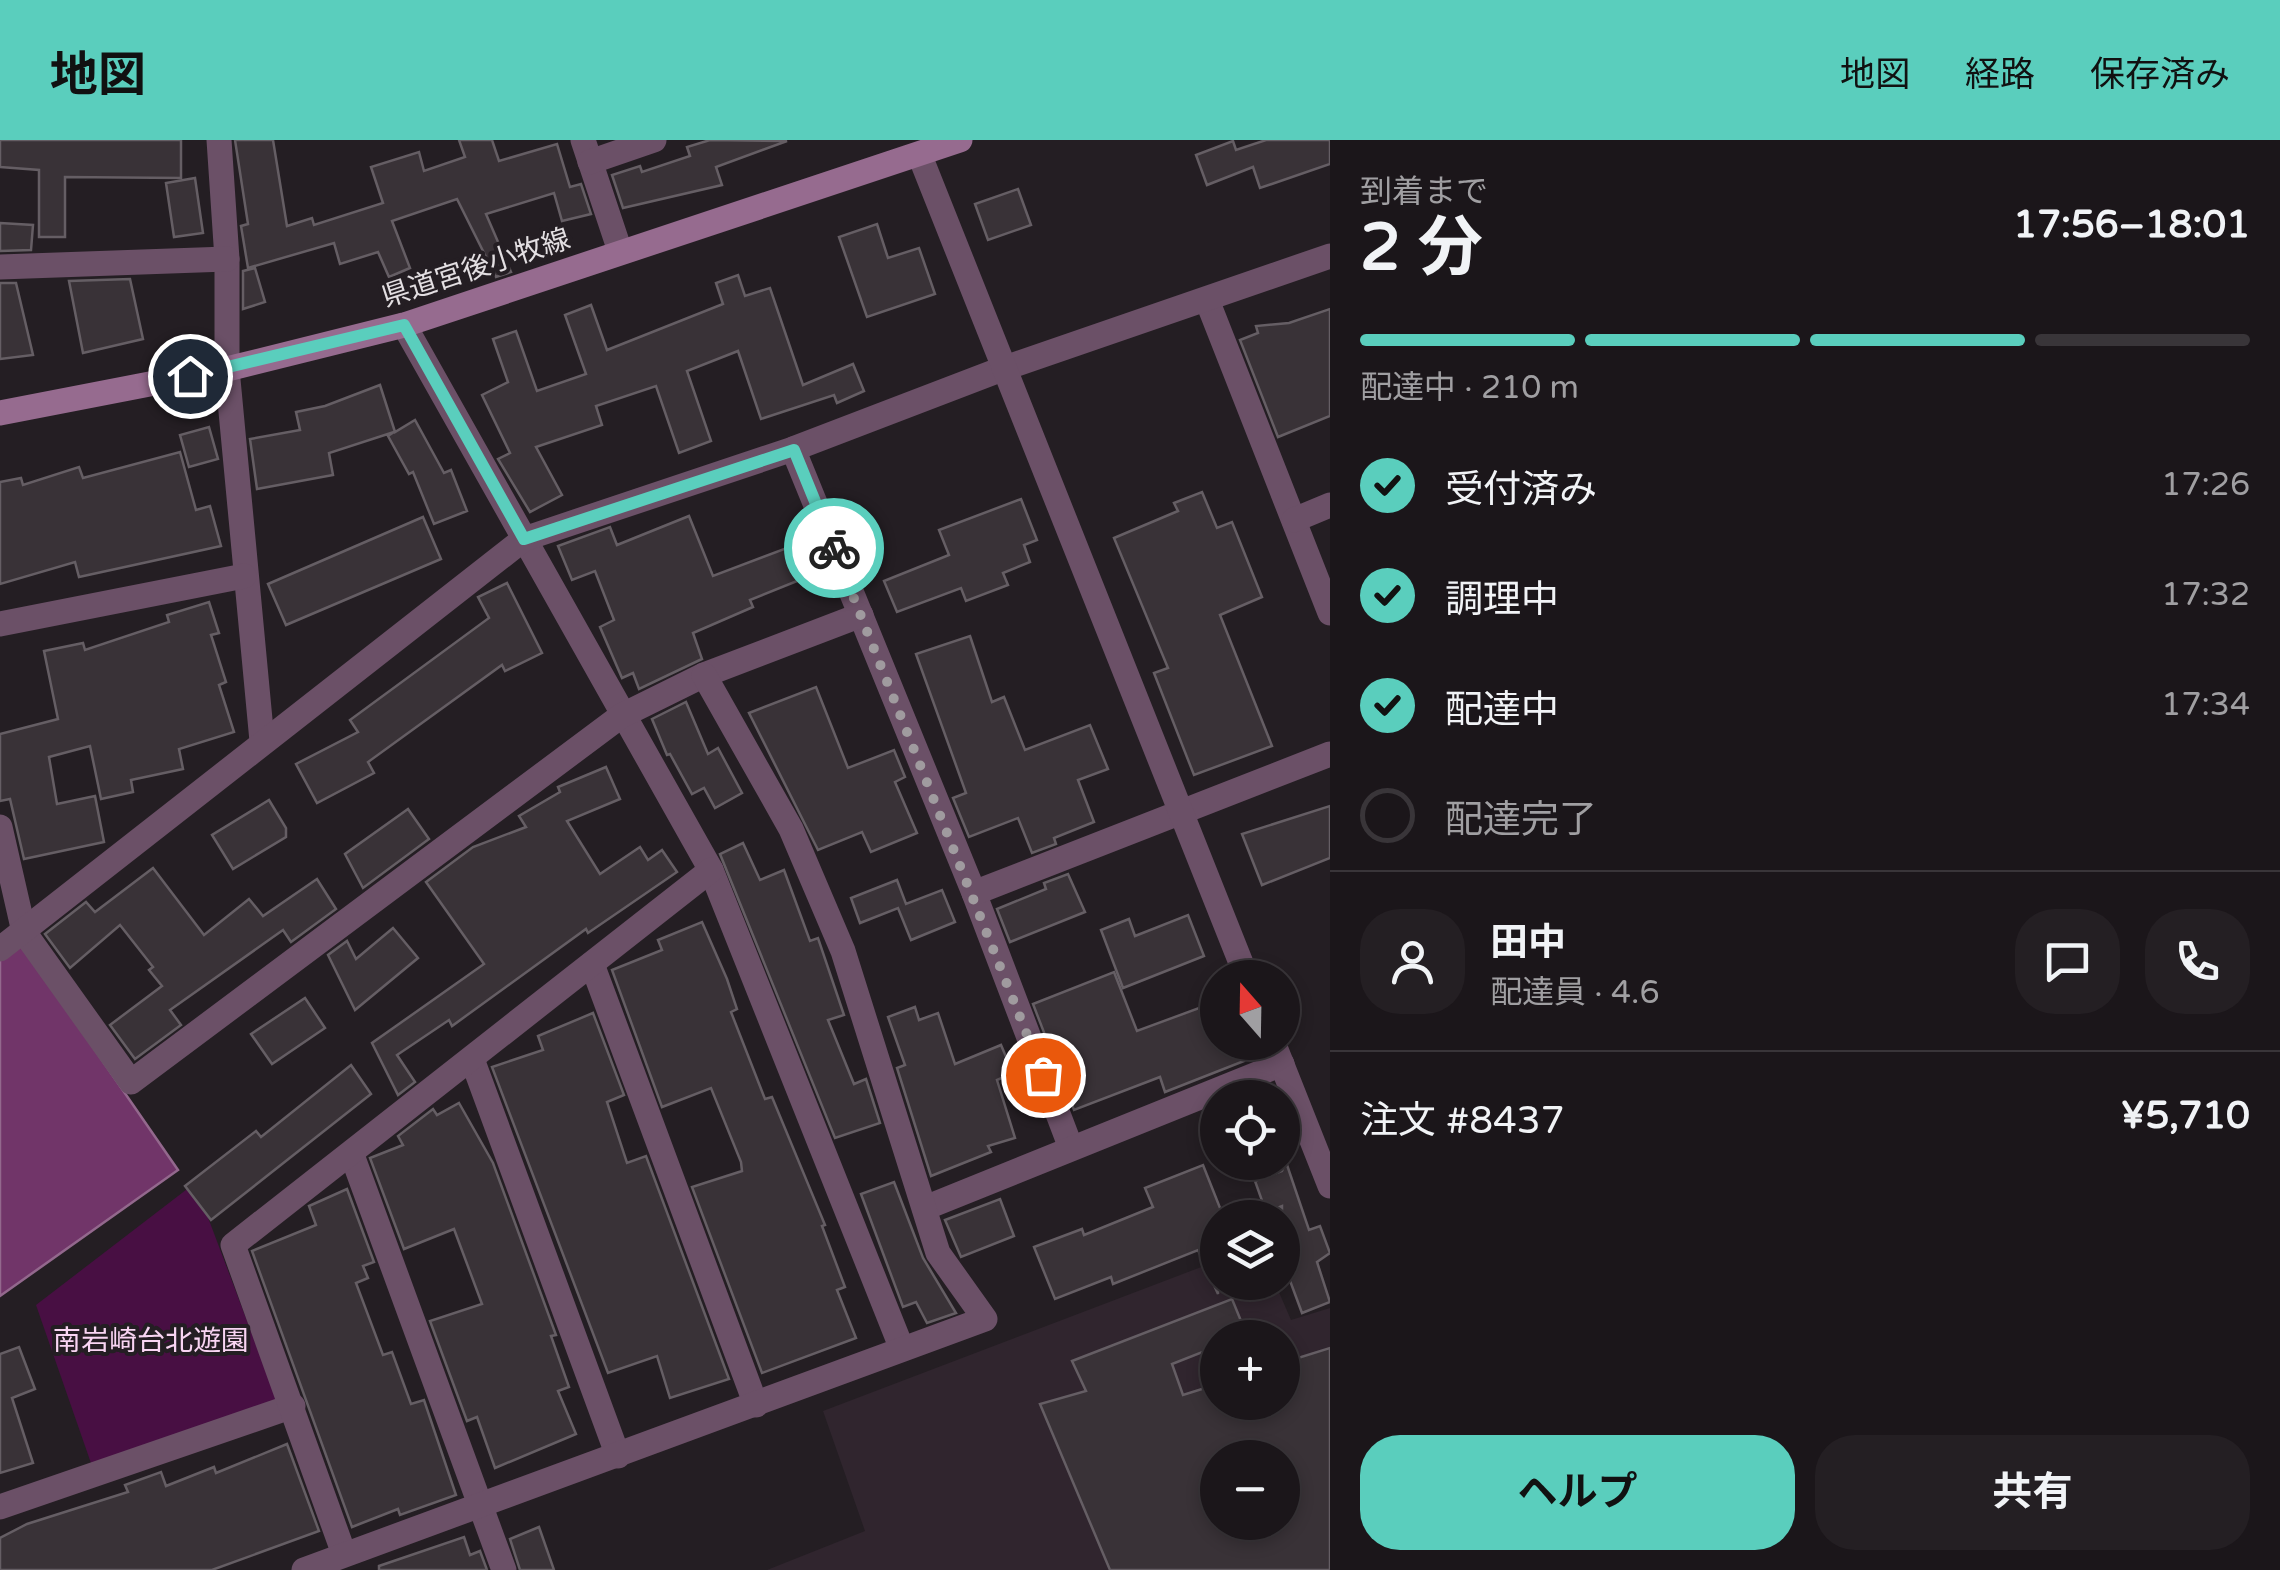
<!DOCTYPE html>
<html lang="ja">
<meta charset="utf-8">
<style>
:root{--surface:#1b161a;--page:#241f23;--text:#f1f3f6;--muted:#a09fa2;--line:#393539;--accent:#5acebd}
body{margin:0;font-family:"Varela Round","Noto Sans JP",sans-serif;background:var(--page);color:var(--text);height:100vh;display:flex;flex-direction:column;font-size:38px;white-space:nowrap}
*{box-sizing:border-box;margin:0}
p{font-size:32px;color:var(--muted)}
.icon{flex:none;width:55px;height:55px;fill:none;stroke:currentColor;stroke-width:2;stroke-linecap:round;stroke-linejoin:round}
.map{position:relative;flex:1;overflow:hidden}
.side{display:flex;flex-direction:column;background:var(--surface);width:950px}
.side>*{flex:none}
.needle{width:65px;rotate:340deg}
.fabs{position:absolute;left:1200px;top:820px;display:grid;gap:20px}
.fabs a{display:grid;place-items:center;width:100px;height:100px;border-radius:50%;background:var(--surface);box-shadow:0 5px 15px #0003,0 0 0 2px var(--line);font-size:50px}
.pin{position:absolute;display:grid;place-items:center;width:85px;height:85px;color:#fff;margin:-42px;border:5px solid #fff;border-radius:50%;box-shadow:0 2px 10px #0007}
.courier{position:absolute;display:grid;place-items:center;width:100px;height:100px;margin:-50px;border:8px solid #5acebd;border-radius:50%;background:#fff;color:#222;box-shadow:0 2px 12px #0007}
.summary em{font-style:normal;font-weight:700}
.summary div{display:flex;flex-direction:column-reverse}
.summary{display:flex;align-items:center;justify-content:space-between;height:170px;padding:0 30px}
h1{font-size:65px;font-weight:700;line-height:75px}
.bar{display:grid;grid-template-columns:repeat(4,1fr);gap:15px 10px;align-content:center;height:120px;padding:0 30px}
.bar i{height:12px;border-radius:8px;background:var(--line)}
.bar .selected{background:var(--accent)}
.bar p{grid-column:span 4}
.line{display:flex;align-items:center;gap:25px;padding:0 30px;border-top:2px solid var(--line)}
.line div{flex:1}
.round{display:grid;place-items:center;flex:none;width:105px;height:105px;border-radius:40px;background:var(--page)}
ol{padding:0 30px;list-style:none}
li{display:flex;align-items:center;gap:30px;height:110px}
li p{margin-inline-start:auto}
li .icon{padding:10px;border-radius:50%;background:var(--accent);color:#111;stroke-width:4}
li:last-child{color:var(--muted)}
li i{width:55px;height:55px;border:5px solid var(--line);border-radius:50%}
.primary-button{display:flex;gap:20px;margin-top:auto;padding:20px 30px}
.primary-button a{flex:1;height:115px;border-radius:40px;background:var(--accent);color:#111;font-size:40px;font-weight:700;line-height:115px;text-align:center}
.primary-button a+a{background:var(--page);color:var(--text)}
header{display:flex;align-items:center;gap:60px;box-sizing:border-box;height:140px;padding:0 50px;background:var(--accent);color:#111}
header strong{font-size:48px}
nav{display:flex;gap:55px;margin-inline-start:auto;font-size:35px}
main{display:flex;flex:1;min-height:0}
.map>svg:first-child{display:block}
</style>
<header>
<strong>地図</strong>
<nav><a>地図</a><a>経路</a><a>保存済み</a></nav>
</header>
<main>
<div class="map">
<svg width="1330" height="1430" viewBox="0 0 1330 1430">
<rect width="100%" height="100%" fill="#241e23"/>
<path fill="#30252e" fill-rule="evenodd" d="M1217,1121L1218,1142L1275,1143L1291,1180L1330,1168V1430H767L865,1391L823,1271ZM1218,1198H1282V1262H1218ZM1218,1318H1282V1382H1218Z"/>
<polygon fill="#480f43" points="195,1043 278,1263 92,1326 36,1165"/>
<polygon fill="#713569" stroke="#93688d" stroke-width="2.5" points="17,797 178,1030 0,1156 0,810"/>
<g fill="#393237" stroke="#655e64" stroke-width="2.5" fill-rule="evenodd">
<polygon points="0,0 181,0 181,38 65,37 65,97 39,97 39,30 0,27"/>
<polygon points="235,0 273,0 287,86 312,78 314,85 383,63 371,27 419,12 424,31 465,17 459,0 492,0 499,21 557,4 570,47 581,44 591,74 562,81 554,53 486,74 511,132 496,137 457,59 392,81 410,128 389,137 378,112 340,124 334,103 248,128 241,86 248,84"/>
<polygon points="710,0 787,1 716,27 722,45 623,68 612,35 640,26 642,32 690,16 687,7"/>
<polygon points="1266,0 1330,0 1330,24 1260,48 1253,27 1207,45 1196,15 1233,1 1236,10"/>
<polygon points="195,38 203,93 174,97 166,43"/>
<polygon points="1018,49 1031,85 988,100 975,64"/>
<polygon points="0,83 33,85 31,110 0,111"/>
<polygon points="877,84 888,118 919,108 935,154 867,177 839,97"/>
<polygon points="255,128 265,162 243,169 243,131"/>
<polygon points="738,135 745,156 770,148 803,245 853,224 864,251 837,263 834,255 761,279 738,211 687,231 711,301 679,313 656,246 596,266 602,285 536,307 562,355 530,372 498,319 510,313 482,255 508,242 493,199 516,191 537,251 586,234 565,175 591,165 607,210 723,164 716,143"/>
<polygon points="130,139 143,199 83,213 69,141"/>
<polygon points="0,143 16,143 33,215 0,219"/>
<polygon points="1330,169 1330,276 1278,297 1240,200 1258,193 1256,186 1289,183"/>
<polygon points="380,245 395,292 415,280 444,333 451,330 467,371 434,384 413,332 409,334 388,296 394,292 329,313 333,335 257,349 250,299 300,290 296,272 325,266"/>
<polygon points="209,287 218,319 189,327 180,295"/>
<polygon points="180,312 196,370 210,366 221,406 79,437 75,422 0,444 0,342 21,338 23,345 79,327 83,338"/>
<polygon points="1202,352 1217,388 1232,382 1262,457 1220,475 1272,606 1194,635 1154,533 1168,528 1114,398 1178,371 1174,363"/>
<polygon points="1021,359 1037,400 1024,405 1030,422 1003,433 1008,445 966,461 961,448 897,472 884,441 949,415 939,390"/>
<polygon points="689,376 713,436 800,403 812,435 750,460 753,467 693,493 702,519 639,549 633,533 622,538 600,487 614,480 595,431 572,440 558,406 610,387 617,405"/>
<polygon points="423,377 441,419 286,485 268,444"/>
<polygon points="507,443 542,513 505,531 502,525 368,622 374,633 317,663 296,624 358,592 350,580 489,478 478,457"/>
<polygon points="209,462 219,493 211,495 226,542 219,545 234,592 179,609 183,629 131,640 133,652 101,659 90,606 49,617 57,664 95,656 104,702 24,719 10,659 0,661 0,594 58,579 44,511 83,503 85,510 169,482 167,475"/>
<polygon points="970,496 992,562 1004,557 1025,610 1090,585 1108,629 1078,640 1094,682 1054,698 1056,704 1032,713 1018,678 969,697 953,658 966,653 916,514"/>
<polygon points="816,547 848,628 894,610 905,637 895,642 917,693 871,712 862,692 818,710 749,573"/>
<polygon points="686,562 708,614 718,608 742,653 715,668 704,648 692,654 670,614 667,615 652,579"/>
<polygon points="606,627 620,659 567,681 600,734 640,707 648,720 662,710 677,732 588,793 586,789 452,886 449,880 397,915 415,942 398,955 372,903 484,824 426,742 473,707 526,687 519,676 560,652 558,647"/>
<polygon points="269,660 286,688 286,697 233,729 212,695"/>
<polygon points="1330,666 1330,718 1262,745 1242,694"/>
<polygon points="408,669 429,699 363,748 345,714"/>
<polygon points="743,703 760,740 784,730 810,801 818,798 844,875 828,880 854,944 866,939 880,983 835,998 720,714"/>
<polygon points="153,728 204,795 249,759 263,776 317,739 336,769 291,802 283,790 170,870 181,885 135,919 110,885 162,846 149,830 153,827 120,785 70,828 45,794 86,762 95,772"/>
<polygon points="1068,734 1085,772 1010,802 997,769 1046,749 1044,743"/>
<polygon points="897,740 906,764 942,750 955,782 911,800 898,768 860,783 851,758"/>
<polygon points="1188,775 1204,816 1123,848 1101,790 1129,779 1135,796"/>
<polygon points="702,782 727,839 737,869 731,872 765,959 772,957 825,1085 822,1086 845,1147 837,1150 856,1198 762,1233 692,1047 742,1031 741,1022 711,948 662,967 612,830 662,810 658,800"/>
<polygon points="393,788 418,818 355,870 328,815 347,801 356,819"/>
<polygon points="1114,832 1137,891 1218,861 1218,902 1237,902 1244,921 1165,952 1160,937 1074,970 1033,864"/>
<polygon points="305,858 325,888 272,924 251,894"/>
<polygon points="915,867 919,880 938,873 955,924 1001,905 1013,933 997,940 1015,998 988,1006 991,1012 931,1036 897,928 905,925 888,877"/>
<polygon points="593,873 624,955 607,962 627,1023 646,1016 729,1239 670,1258 657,1216 608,1233 492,927 543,910 538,896"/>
<polygon points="351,925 371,954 211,1080 185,1046 256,991 261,997"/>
<polygon points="459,963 493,1023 556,1195 551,1196 569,1247 558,1251 576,1294 495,1328 477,1277 467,1281 430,1181 482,1164 454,1089 404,1109 370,1018 403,1005 398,996 433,969 437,975"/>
<polygon points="1286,1022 1309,1090 1320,1086 1330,1113 1317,1122 1330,1162 1302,1173 1282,1119 1282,1066 1266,1072 1255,1041 1282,1031"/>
<polygon points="1203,1025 1224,1078 1218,1078 1218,1154 1198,1110 1113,1144 1111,1137 1055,1159 1034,1107 1082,1089 1084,1095 1153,1067 1145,1048"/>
<polygon points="894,1042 923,1118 956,1173 927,1183 916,1162 903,1167 861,1054"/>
<polygon points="347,1049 374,1122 363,1126 368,1138 356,1143 383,1215 392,1212 411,1264 424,1260 456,1355 400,1375 398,1369 352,1387 252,1111 316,1085 309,1066"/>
<polygon points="1000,1059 1014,1096 961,1117 945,1080"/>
<path d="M1232,1159L1248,1198H1218V1206L1172,1224L1183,1255L1218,1244V1262H1282V1223L1330,1208V1430H1110L1040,1264L1086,1251L1072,1221ZM1218,1318H1282V1382H1218Z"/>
<polygon points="19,1207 35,1249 12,1258 33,1323 0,1333 0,1214"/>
<polygon points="287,1304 319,1391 212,1430 0,1430 0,1398 27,1384 128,1352 125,1345 161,1332 166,1346 214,1327 216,1333"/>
<polygon points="539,1387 554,1430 520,1430 510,1399"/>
<polygon points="464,1397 470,1415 480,1411 487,1430 379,1430 379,1426"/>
</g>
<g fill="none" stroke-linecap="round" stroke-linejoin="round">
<g stroke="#6b5067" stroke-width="25">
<polyline points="219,0 227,119 227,229 262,601"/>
<polyline points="583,0 620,111"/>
<polyline points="590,22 654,0"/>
<polyline points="0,127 227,119"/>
<polyline points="1207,160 1330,473"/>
<polyline points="404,185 711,730 902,1209"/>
<polyline points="793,309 974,753 1071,1008"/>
<polyline points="1294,380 1330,365"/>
<polyline points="0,484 244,436"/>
<polyline points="0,687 24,792 131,942 621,576 704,535 861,475"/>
<polyline points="974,753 1330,614"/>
<polyline points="0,809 524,399 793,309 1002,229 1330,116"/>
<polyline points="592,824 756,1265"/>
<polyline points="472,919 618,1316"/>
<polyline points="352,1015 504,1430"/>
<polyline points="925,1068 1282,924"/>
<polyline points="0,1367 293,1266"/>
<polyline points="344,1414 233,1105 711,730"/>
<polyline points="304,1430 985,1179 938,1113 843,811 791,689 704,535"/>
</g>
<g stroke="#6b5067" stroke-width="25">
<polyline points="920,16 1247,838"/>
<polyline points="1273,902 1330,1046"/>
</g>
<polyline stroke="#966b8f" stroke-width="25" points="0,273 227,229 404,185 960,0"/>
</g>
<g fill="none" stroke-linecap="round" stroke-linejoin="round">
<polyline stroke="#a09b9f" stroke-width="10" stroke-dasharray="0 18" points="834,408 1043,935"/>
<polyline stroke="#5acebd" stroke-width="12" points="190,236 404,185 524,399 794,310 834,408"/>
</g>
<g text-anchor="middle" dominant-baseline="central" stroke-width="8" stroke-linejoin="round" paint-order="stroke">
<g font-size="28" fill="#e3dfe2" stroke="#241e23">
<text transform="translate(476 128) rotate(-18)">県道宮後小牧線</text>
</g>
<g font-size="28" fill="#f9d5f3" stroke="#241e23">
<text x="151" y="1201">南岩崎台北遊園</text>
</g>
</g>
</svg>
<div class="fabs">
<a><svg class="needle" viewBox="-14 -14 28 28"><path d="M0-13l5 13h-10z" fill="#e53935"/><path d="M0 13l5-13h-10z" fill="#a09fa2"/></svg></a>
<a><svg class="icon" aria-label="locate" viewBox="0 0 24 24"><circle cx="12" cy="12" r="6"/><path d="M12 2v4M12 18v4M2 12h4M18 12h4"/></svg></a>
<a><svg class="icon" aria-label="layers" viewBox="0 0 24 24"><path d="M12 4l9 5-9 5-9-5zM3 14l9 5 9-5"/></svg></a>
<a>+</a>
<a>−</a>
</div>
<div class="pin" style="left:1043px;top:935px;background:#ea580c"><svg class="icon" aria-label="bag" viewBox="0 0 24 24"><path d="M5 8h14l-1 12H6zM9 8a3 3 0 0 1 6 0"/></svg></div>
<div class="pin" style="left:190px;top:236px;background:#1f2937"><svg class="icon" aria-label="home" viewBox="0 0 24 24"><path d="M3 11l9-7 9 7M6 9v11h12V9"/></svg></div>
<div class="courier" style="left:834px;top:408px"><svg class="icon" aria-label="bike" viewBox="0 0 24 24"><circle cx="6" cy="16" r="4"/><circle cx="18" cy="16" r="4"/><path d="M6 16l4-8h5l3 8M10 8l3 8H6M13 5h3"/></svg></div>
</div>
<section class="side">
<div class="summary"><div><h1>2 分</h1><p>到着まで</p></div><em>17:56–18:01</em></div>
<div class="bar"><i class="selected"></i><i class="selected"></i><i class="selected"></i><i></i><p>配達中 · 210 m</p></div>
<ol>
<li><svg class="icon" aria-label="check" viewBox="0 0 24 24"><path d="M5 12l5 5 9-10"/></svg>受付済み<p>17:26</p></li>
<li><svg class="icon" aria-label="check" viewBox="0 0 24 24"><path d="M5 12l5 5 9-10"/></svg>調理中<p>17:32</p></li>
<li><svg class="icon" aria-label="check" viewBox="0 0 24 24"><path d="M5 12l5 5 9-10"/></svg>配達中<p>17:34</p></li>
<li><i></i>配達完了</li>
</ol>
<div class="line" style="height:180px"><a class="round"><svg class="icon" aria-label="person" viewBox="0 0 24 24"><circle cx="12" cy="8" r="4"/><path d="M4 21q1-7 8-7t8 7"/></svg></a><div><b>田中</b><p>配達員 · 4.6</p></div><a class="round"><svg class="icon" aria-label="chat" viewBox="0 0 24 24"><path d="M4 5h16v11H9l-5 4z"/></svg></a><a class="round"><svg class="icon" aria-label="phone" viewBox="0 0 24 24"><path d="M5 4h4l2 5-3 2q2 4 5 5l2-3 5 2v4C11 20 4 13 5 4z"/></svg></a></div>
<div class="line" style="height:130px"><div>注文 #8437</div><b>¥5,710</b></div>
<div class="primary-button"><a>ヘルプ</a><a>共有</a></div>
</section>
</main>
